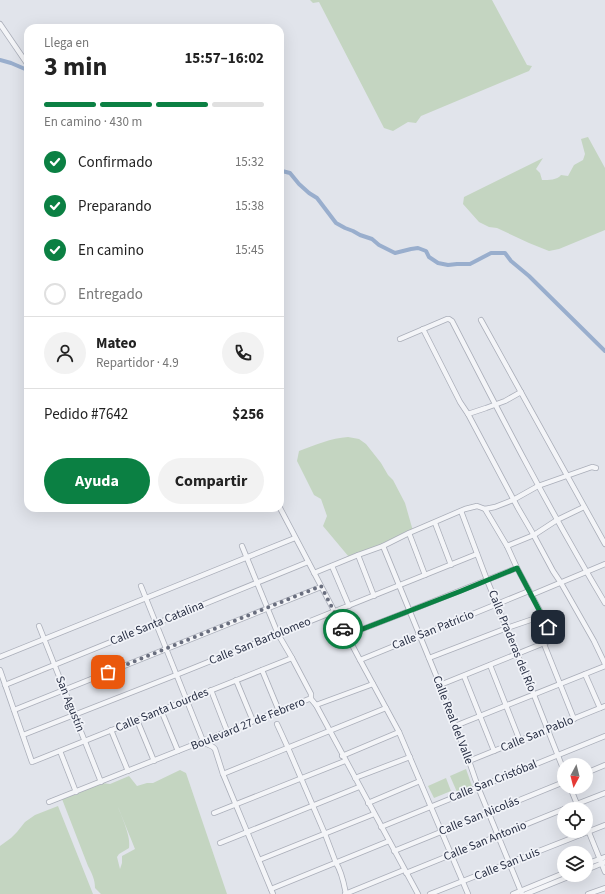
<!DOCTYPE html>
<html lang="es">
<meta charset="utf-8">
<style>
:root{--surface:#fff;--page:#f2f2f2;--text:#222;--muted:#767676;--line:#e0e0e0;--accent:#0b8043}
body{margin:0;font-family:"Source Sans 3",sans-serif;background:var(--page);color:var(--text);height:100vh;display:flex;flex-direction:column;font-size:15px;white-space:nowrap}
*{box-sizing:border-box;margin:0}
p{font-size:13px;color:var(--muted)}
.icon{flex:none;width:22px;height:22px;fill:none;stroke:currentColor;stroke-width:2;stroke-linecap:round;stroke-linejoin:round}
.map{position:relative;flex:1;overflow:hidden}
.sheet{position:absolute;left:24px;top:24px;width:260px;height:488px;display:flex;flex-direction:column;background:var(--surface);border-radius:12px;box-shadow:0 4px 16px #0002}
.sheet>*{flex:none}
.needle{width:26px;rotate:187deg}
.buttons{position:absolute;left:557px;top:758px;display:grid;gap:8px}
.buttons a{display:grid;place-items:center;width:36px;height:36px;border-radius:50%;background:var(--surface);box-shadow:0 4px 16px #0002;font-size:20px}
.pin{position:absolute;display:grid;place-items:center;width:34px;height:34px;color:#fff;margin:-17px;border-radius:8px;box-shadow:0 2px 6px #0006}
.courier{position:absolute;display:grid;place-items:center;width:40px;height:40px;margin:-20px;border:3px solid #0b8043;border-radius:50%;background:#fff;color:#222;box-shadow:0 1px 5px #0007}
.summary em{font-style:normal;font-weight:700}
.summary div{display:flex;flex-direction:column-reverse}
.summary{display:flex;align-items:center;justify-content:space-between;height:68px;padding:0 20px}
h1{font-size:26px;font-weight:700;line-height:30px}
.bar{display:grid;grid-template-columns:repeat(4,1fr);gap:6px 4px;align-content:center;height:48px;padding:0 20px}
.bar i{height:5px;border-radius:3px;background:var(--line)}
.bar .on{background:var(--accent)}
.bar p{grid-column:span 4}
.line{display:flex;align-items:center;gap:10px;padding:0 20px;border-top:1px solid var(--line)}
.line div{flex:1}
.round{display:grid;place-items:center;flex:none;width:42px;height:42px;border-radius:21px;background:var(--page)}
ol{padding:0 20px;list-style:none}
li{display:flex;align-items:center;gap:12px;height:44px}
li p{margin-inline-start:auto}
li .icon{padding:4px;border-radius:50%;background:var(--accent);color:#fff;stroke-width:4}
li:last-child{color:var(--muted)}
li i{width:22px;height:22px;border:2px solid var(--line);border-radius:50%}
.action{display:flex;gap:8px;margin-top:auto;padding:8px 20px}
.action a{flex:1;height:46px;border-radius:24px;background:var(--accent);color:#fff;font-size:16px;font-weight:700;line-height:46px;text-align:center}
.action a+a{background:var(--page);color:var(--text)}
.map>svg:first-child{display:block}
</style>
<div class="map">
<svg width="605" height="894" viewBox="0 0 605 894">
<rect width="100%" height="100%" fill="#e1e4eb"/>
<g fill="#c4d5c1" fill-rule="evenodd">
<polygon points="310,0 492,0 527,65 532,66 529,71 524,73 421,116 416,123 408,122 393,131 384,128 319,2 313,3"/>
<path d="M588,137L605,168V230L559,249L549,251L529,243L497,228L489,227L479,222L463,204L464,197L543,158L536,169L540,173L542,180C549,180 557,180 561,175L568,176L574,165L583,160L585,154L581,139Z"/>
<path d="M348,437L359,439L366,444L381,463L388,475L393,480L405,503L413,531L409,535L349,557L323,526L327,516L321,499L314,495L297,461L299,451C315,445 331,438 348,437Z"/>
<polygon points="466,769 472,786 457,792 450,776"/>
<path d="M180,770L186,773L227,894H101L95,888C95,879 92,874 88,866L62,799L102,783L110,784L129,776L137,786L147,783H153ZM118,807L135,849L122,856V863L120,869L117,857L119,854L129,848C131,836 122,818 118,807Z"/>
<polygon points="446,778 451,791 434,798 428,786"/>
<polygon points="58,806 93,894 0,894 0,846 11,838 17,832 25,822 35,815"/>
</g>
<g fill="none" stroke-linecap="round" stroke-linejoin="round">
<g stroke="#99aecd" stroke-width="4">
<polyline points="0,60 11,63 25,69 28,69"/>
<polyline points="280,169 282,171 290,173 299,184 309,193 317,198 336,223 345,228 353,231 360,235 372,239 379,245 395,253 411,249 418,248 426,251 429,257 438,263 448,265 457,264 470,264 491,253 505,253 511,261 529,276 605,351"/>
</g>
<g stroke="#aaaeb9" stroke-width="6">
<g id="minor">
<polyline points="0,24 28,65"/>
<polyline points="481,320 605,544"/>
<polyline points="423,329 460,402 468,414 518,508 532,532 553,571 561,583 594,641 605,664"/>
<path d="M400,339L447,319H449L452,321C501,416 550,511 605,603"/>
<polyline points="468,414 486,408 505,401 521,392"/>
<polyline points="280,508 360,660 399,732 468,894"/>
<polyline points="461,511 487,580 534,695 564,771"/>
<polyline points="435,523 451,565"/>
<polyline points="409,533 425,575"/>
<polyline points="242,546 278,634 292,658 311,694 311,699 316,705 418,894"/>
<polyline points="383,546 440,685 469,761 478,787 522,894"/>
<polyline points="507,546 534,535 557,520 584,507"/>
<polyline points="358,555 374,596"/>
<polyline points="332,566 349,606"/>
<polyline points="314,573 358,555 383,546 409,533 465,509 477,506 485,509 495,507 513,500 538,486 592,467 596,468"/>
<path d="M141,586L203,741C206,746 212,744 215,749L223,774L273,894"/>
<polyline points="531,595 605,564"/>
<polyline points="39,626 101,782"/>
<polyline points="347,635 409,611 517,568"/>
<polyline points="544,644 574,719"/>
<polyline points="0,657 295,538"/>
<polyline points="429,658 507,628 542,616"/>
<polyline points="360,660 529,591"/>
<polyline points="490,665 520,741"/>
<polyline points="0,670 32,762 292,658"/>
<polyline points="262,670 279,711"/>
<polyline points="585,674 600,708"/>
<polyline points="464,676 494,751"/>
<polyline points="236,680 253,721"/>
<polyline points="5,685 308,562"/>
<polyline points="440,685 554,639 554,637 517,568 507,546 485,509"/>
<polyline points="211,690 227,731"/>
<polyline points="316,705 373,684"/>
<polyline points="14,710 321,587"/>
<polyline points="161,710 178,751"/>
<polyline points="137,720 154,761"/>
<path d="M277,724L288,748L325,834L336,863C342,872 344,884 346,894"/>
<polyline points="455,726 605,666"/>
<polyline points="111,730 128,771"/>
<polyline points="23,735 176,675 477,554"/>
<polyline points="60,751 76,792"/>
<polyline points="342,756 399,732"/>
<polyline points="469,761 605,706"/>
<polyline points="586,773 605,765"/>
<polyline points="223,774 386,708"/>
<polyline points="355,778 410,757"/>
<polyline points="570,787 579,809"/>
<polyline points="49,802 309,699 311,699"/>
<polyline points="368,803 420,781"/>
<polyline points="564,809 605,793"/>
<polyline points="214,813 345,761"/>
<polyline points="586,825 605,872"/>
<polyline points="381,827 605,736"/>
<polyline points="220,843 359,787"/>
<polyline points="394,851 564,782"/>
<polyline points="259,860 374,814"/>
<polyline points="586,864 605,857"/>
<polyline points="586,870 605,862"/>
<polyline points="406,873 564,809"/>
<polyline points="271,889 389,841"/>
<polyline points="345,894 404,870"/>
<polyline points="430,894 605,825"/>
<polyline points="513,894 564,873"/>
<polyline points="526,894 573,875"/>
<polyline points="588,894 605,888"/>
</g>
</g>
<use href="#minor" stroke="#f4f5f8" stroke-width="4.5"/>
</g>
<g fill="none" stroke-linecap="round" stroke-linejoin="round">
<polyline stroke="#696e7e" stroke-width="4" stroke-dasharray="0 7.2" points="108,672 321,586 343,629"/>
<polyline stroke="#0b8043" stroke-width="5" points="343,629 347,635 461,591 517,568 548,627"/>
</g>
<g text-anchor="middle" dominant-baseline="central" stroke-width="3.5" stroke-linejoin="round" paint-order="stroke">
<g font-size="12" fill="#282f44" stroke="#f1f3f8">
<text transform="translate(157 623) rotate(-22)">Calle Santa Catalina</text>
<text transform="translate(433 630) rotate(-22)">Calle San Patricio</text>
<text transform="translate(260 641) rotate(-22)">Calle San Bartolomeo</text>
<text transform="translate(512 641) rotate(68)">Calle Praderas del Río</text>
<text transform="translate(70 704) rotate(68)">San Agustín</text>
<text transform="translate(162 710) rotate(-22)">Calle Santa Lourdes</text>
<text transform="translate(453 720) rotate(69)">Calle Real del Valle</text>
<text transform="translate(248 724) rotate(-22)">Boulevard 27 de Febrero</text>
<text transform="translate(537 734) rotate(-22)">Calle San Pablo</text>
<text transform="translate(493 781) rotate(-22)">Calle San Cristóbal</text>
<text transform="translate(479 816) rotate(-22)">Calle San Nicolás</text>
<text transform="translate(485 841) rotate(-22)">Calle San Antonio</text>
<text transform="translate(507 864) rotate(-22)">Calle San Luis</text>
</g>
</g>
</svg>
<div class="buttons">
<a><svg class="needle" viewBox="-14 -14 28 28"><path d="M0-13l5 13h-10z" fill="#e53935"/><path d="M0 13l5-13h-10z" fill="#767676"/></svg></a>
<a><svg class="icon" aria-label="locate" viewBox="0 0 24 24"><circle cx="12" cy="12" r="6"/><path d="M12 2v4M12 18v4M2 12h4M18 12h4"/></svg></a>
<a><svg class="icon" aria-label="layers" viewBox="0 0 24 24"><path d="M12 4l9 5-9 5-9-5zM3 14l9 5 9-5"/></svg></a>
</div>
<div class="pin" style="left:108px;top:672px;background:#ea580c"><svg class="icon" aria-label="bag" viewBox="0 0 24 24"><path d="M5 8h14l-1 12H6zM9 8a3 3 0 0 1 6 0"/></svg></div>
<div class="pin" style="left:548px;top:627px;background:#1f2937"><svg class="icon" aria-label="home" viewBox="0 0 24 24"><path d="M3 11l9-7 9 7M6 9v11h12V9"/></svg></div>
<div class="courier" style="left:343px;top:629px"><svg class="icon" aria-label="car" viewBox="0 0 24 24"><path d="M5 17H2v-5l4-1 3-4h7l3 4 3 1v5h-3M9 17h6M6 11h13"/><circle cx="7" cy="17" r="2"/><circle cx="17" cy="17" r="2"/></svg></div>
<section class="sheet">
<div class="summary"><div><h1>3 min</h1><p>Llega en</p></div><em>15:57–16:02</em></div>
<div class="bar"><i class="on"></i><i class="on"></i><i class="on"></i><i></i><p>En camino · 430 m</p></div>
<ol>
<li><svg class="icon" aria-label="check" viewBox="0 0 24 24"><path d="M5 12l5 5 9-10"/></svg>Confirmado<p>15:32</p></li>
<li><svg class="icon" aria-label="check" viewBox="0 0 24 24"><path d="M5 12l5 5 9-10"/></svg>Preparando<p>15:38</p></li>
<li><svg class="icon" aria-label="check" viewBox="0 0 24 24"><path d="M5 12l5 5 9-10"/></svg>En camino<p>15:45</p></li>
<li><i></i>Entregado</li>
</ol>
<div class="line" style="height:72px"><a class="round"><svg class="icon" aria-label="person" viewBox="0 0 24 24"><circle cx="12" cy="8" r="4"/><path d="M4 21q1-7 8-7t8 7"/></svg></a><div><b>Mateo</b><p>Repartidor · 4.9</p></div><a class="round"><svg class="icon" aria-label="phone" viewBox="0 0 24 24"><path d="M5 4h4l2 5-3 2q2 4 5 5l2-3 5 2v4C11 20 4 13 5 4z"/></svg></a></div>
<div class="line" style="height:52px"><div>Pedido #7642</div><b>$256</b></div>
<div class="action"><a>Ayuda</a><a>Compartir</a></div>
</section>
</div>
